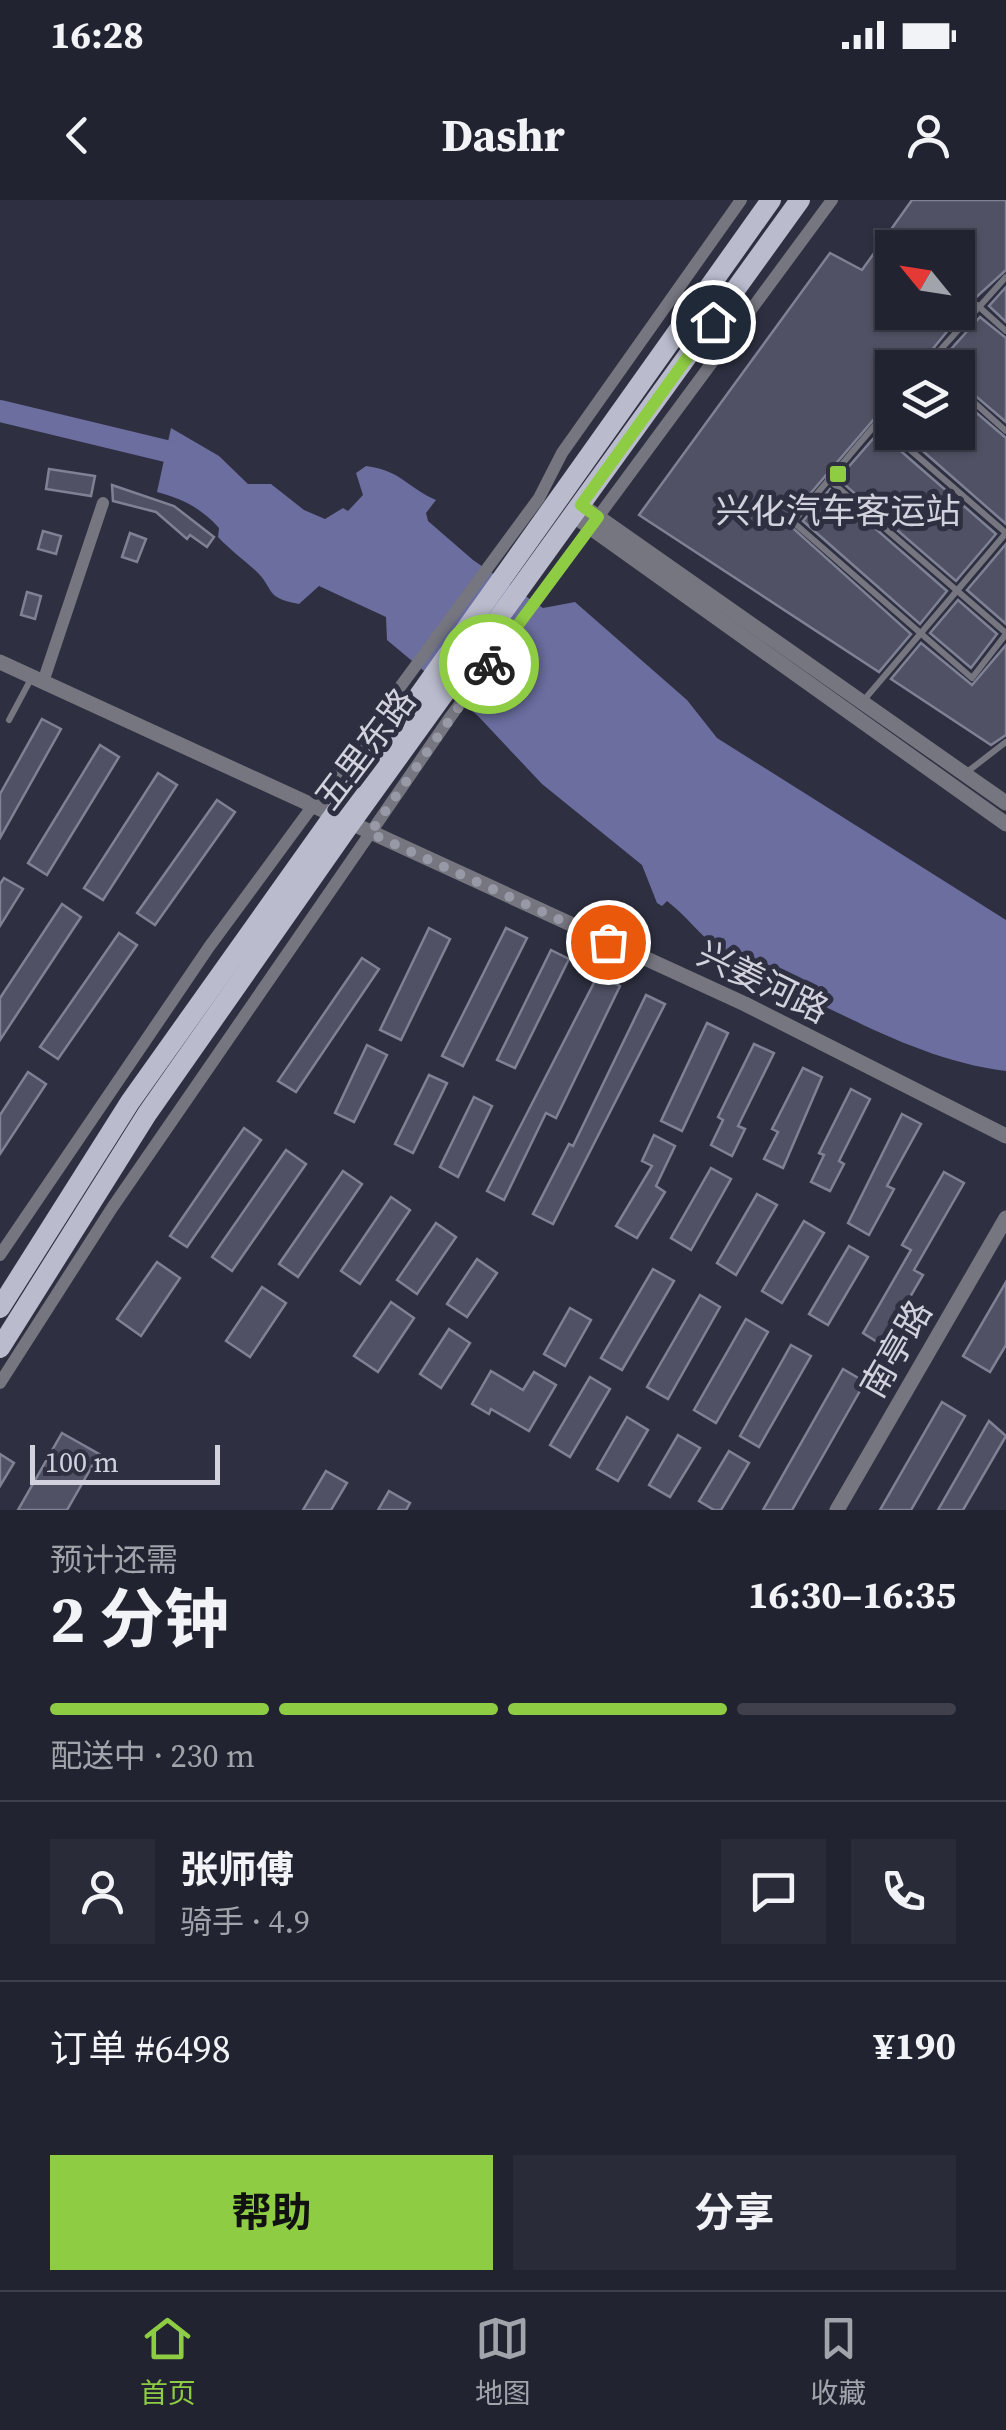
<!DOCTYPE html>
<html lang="zh">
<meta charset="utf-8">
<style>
:root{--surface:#222330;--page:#2a2b38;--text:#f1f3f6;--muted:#a2a4ab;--line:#3f404c;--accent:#8ecd43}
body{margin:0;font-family:"Source Serif 4","Noto Sans SC",serif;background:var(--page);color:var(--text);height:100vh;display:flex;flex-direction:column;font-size:38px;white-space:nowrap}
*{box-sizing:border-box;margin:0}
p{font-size:32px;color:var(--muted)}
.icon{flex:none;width:55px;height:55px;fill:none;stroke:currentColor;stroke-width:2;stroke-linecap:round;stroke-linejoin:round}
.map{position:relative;height:1310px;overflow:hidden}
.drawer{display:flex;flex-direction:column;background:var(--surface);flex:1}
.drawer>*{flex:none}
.needle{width:65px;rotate:300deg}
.tools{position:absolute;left:875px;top:30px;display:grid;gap:20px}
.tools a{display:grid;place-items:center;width:100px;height:100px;border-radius:0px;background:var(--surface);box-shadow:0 2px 8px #0004,0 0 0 2px var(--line);font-size:50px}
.scale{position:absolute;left:30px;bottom:25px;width:190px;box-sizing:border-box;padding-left:10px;border:5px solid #d1d2dd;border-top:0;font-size:28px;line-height:35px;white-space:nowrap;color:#d1d2dd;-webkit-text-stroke:8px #2e2f40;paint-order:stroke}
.pin{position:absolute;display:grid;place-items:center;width:85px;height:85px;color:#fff;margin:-42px;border:5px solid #fff;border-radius:50%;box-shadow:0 2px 10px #0007}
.courier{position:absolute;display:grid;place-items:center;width:100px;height:100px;margin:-50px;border:8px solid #8ecd43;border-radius:50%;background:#fff;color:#222;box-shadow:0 2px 12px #0007}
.head em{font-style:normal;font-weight:700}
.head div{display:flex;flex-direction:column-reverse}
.head{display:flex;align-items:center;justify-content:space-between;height:170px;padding:0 50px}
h1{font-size:65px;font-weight:700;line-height:75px}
.bar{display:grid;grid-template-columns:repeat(4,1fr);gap:15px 10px;align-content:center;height:120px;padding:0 50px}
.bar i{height:12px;border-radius:8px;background:var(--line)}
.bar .current{background:var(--accent)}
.bar p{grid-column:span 4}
.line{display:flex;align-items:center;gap:25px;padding:0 50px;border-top:2px solid var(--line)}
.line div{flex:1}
.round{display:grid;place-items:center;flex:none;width:105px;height:105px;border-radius:0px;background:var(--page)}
.primary-button{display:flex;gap:20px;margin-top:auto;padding:20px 50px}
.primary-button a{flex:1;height:115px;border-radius:0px;background:var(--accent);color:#111;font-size:40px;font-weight:700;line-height:115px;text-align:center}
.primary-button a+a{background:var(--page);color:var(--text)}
.status{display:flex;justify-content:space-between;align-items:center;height:70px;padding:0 50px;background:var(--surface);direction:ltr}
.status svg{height:28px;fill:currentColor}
header{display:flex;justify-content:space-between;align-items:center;height:130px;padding:0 50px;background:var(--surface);font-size:45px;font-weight:700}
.tabs{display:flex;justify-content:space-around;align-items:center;height:140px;border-top:2px solid var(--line);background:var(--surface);font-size:28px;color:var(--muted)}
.tabs a{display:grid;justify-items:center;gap:5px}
.tabs .current{color:var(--accent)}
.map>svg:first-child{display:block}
</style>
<div class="status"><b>16:28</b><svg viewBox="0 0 49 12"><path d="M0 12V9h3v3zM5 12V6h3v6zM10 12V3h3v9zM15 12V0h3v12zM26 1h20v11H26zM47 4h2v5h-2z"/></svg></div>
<header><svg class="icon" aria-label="back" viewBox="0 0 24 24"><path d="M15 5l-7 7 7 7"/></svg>Dashr<svg class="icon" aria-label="person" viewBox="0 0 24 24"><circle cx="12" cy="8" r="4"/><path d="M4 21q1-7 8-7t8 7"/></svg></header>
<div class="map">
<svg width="1006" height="1310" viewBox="0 0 1006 1310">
<rect width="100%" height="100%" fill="#2e2f40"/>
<path fill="#6b6e9f" d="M171,228L219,256L248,284H271L304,310L325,319L343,308L348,311L363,295L356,273L366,266C401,270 409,289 436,300L426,313L428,321L473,360L543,408L575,402L687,500L717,538L1006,720V871C933,862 870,828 805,797C776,783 741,770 717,749C699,733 686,716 667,701L662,706L657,703L642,665L542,584L478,516L387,440L386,417L319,386L299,404C264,398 275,389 256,371C243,359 230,350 218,337L219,328C201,308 183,299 157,292Z"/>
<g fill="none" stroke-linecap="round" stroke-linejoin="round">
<polyline stroke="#6b6e9f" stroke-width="22" points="0,211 191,257"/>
</g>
<g fill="#505164" stroke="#7f8195" stroke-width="2.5" fill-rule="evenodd">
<path d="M912,0H1006V70L973,100L917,168H892V198L786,322L911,434L879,472L639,315L830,53L862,70ZM892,48H958V112H892Z"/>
<polygon points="1006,87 1006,122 989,106"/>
<polygon points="980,117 1006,138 1006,222 958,181 958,168 934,168"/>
<polygon points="958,197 1006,238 1006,324 901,232 958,232"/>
<polygon points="879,232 996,334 956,381 838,279"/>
<polygon points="49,269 95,276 91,296 46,289"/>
<polygon points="112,285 174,306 214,337 207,347 190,335 187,339 156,312 113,301"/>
<polygon points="830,289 947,391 920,424 803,321"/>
<polygon points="43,331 61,336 56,354 38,349"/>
<polygon points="130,333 146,339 137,362 122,357"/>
<polygon points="1006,344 1006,424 967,390"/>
<polygon points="27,392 41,396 35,419 21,415"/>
<polygon points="958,400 997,434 971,468 930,433"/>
<polygon points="921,443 972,485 1006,445 1006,535 991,545 891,479"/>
<polygon points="42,519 61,529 0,638 0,594"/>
<polygon points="100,545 119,557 47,675 28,663"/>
<polygon points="158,573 177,585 103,700 84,688"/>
<polygon points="217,600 235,612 155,725 137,713"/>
<polygon points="4,678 23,689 0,726 0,684"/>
<polygon points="62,704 81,717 0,840 0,798"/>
<polygon points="429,728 450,739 401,840 380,830"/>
<polygon points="506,728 527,738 463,866 442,856"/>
<polygon points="119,733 137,745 58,859 40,847"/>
<polygon points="551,750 569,759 515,868 497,860"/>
<polygon points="362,758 379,769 296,892 278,881"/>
<polygon points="598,775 620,786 556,918 546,913 504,1000 487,991"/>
<polygon points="646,795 665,804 553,1024 533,1014 569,944 573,946"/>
<polygon points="707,823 728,833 682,931 661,921"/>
<polygon points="754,844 774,853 738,926 745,929 732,956 711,945 723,920 718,917"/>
<polygon points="367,845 387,855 354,922 335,913"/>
<polygon points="803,868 822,877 783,968 764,959 778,932 772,929"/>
<polygon points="28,872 46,884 0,954 0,915"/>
<polygon points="429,875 447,883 413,953 395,944"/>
<polygon points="851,889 870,899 839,961 844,964 830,991 811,982 824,955 819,953"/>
<polygon points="474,897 492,906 458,977 440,967"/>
<polygon points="902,914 921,924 887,986 894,989 869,1035 848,1023"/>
<polygon points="244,928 261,940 187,1047 170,1036"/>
<polygon points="654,935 675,946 656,986 665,992 637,1038 616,1026 652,966 642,961"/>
<polygon points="286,950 306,964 232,1071 212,1057"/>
<polygon points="711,968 731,979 691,1050 671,1038"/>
<polygon points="343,971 362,984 298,1077 279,1064"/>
<polygon points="944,972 964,983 914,1070 923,1075 882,1145 863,1133 911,1050 902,1045"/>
<polygon points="757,994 777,1005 736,1075 717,1063"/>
<polygon points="391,997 410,1010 360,1084 341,1071"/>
<polygon points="804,1021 824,1033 782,1103 762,1091"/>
<polygon points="436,1023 456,1037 417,1094 397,1080"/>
<polygon points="849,1046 868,1057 828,1125 809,1114"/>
<polygon points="477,1059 497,1073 467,1117 447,1104"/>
<polygon points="157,1062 180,1078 141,1136 117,1119"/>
<polygon points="653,1069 674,1081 622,1170 601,1158"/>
<polygon points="1006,1082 1006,1145 990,1172 963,1156"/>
<polygon points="262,1087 286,1103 250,1157 226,1141"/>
<polygon points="700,1095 720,1107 668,1199 647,1187"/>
<polygon points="391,1102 414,1118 378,1172 354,1156"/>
<polygon points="570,1108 591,1120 565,1166 544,1154"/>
<polygon points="746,1119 768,1132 716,1223 694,1210"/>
<polygon points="449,1129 470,1143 441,1188 420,1174"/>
<polygon points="791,1145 811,1156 759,1247 740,1236"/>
<polygon points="843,1169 865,1182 792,1310 763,1310"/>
<polygon points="491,1171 523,1190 534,1172 556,1185 529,1231 491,1209 489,1214 472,1204"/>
<polygon points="590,1177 610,1189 570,1257 550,1245"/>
<polygon points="942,1202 965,1216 911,1310 880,1310"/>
<polygon points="627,1217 648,1230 618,1281 597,1269"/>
<polygon points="989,1221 1006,1236 963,1310 938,1310"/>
<polygon points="62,1233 99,1254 67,1310 18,1310"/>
<polygon points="678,1235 700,1248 670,1297 649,1285"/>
<polygon points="729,1251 749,1263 721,1310 714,1310 699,1301"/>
<polygon points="0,1254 14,1263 0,1286"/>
<polygon points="326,1271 347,1283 331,1310 303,1310"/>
<polygon points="389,1291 410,1303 406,1310 378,1310"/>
</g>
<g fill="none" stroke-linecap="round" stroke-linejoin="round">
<g stroke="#75767f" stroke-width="6">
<polyline points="977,105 1006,131"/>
<polyline points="924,168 1006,77"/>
<polyline points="958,188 1006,231"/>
<polyline points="892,205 793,322 972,478 1006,434"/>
<polyline points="878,222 1006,333"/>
<polyline points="828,279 1006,433"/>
<polyline points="864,500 1006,333"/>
<polyline points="9,520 32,477"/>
<polyline points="967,572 1006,542"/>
</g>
<g stroke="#75767f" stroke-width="12">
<polyline points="43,482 103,303"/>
<polyline points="0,1055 209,747 539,298 562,253 741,0"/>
<polyline points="0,1183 112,1008 451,516 832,0"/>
</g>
<g stroke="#75767f" stroke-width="15">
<polyline points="581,305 1006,603"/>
<polyline points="574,316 1006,624"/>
<polyline points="0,462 745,804 1006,936"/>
<polyline points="837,1310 1006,1018"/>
</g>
<g stroke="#babcce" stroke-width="20">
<polyline points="0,1108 130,902 771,0"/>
<polyline points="0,1148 147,914 350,624 800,0"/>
</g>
</g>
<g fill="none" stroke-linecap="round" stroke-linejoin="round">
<polyline stroke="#9899a6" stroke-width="10" stroke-dasharray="0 18" points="489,464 370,633 608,742"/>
<polyline stroke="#8ecd43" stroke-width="12" points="489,464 598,317 581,305 713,122"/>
</g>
<rect fill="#8ecd43" stroke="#2e2f40" stroke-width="4" x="828" y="264" width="20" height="20" rx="5"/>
<g text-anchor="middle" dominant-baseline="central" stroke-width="10" stroke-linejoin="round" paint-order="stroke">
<g font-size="35" fill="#d1d2dd" stroke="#2e2f40">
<text x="838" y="311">兴化汽车客运站</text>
</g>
<g font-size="35" fill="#d1d2dd" stroke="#2e2f40">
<text transform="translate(365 549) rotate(-53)">五里东路</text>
<text transform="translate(763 782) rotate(26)">兴姜河路</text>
<text transform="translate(896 1149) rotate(-60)">南亭路</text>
</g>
</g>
</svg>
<div class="tools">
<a><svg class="needle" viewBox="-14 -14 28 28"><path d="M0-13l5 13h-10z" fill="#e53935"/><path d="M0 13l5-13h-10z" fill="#a2a4ab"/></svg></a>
<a><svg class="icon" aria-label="layers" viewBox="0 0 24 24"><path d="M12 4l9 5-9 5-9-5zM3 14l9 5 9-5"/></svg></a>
</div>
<div class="scale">100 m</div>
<div class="pin" style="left:608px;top:742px;background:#ea580c"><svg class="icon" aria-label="bag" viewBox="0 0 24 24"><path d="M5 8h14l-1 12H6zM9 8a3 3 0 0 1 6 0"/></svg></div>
<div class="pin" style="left:713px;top:122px;background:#1f2937"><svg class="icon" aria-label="home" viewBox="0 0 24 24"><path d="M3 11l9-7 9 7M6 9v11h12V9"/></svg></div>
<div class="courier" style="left:489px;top:464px"><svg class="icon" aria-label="bike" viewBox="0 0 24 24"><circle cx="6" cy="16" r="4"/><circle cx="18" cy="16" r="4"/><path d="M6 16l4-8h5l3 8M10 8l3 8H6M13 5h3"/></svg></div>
</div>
<section class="drawer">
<div class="head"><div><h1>2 分钟</h1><p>预计还需</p></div><em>16:30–16:35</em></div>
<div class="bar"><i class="current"></i><i class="current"></i><i class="current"></i><i></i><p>配送中 · 230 m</p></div>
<div class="line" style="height:180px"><a class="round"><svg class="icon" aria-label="person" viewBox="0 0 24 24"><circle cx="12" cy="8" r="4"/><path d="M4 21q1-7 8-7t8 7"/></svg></a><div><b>张师傅</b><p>骑手 · 4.9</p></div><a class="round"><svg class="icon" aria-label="chat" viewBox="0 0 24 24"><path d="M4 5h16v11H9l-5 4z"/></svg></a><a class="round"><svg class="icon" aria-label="phone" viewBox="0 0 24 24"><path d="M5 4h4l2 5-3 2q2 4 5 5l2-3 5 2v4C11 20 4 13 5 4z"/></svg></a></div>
<div class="line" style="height:130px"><div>订单 #6498</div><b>¥190</b></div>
<div class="primary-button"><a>帮助</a><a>分享</a></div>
</section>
<nav class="tabs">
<a class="current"><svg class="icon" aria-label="home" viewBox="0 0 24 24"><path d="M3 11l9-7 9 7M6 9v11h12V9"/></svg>首页</a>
<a><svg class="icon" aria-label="map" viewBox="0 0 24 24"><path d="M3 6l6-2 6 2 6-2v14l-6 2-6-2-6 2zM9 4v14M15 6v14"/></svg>地图</a>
<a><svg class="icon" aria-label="saved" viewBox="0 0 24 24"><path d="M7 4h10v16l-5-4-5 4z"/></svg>收藏</a>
</nav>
